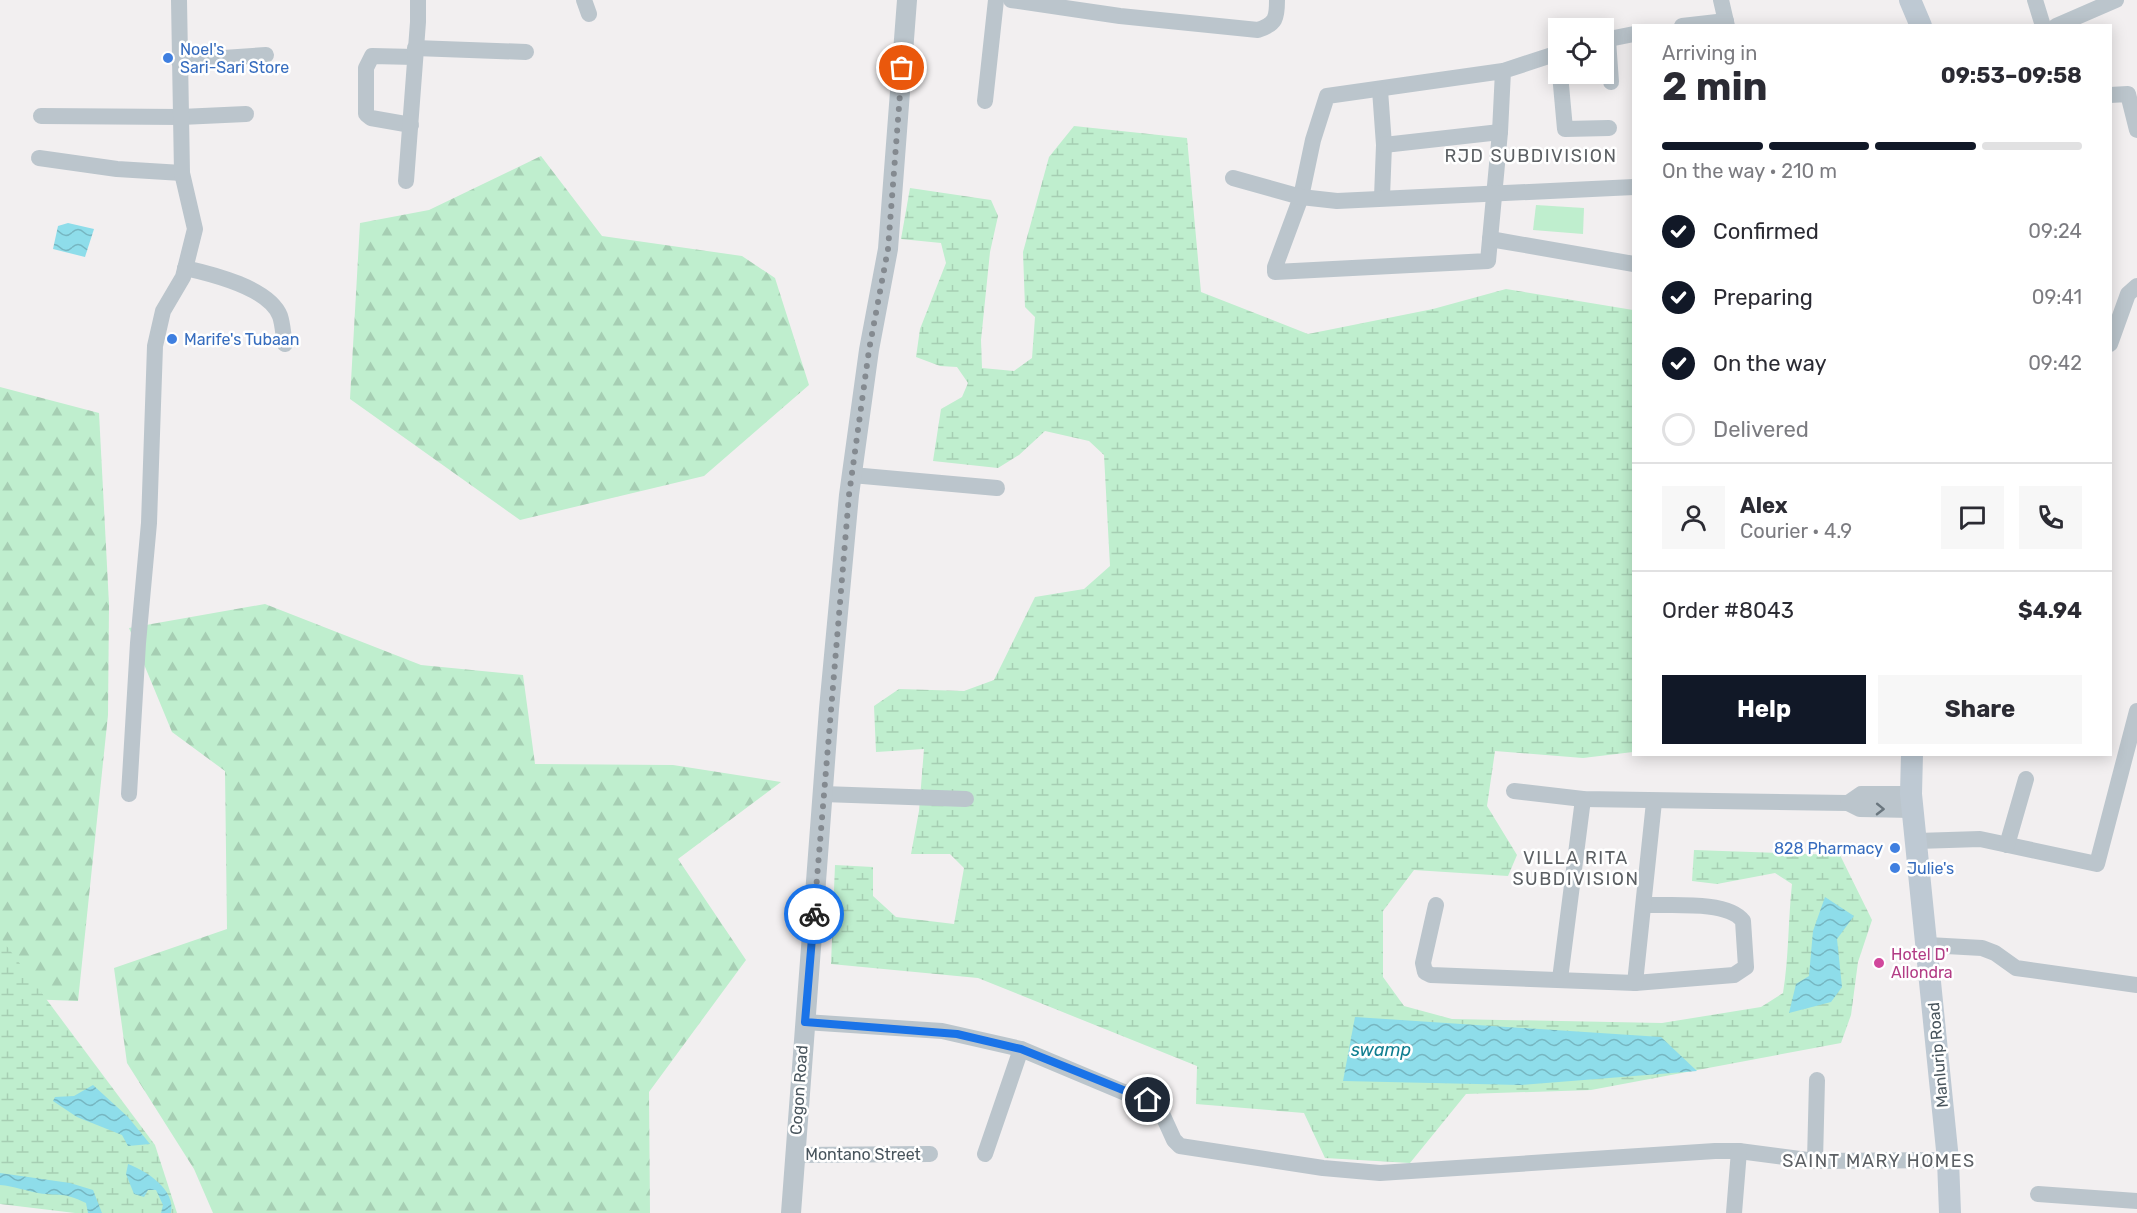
<!DOCTYPE html>
<meta charset="utf-8">
<style>
:root{--surface:#fff;--page:#f7f7f7;--text:#2b2b33;--muted:#7c7c81;--line:#e1e1e2;--accent:#111827}
body{margin:0;font-family:Rubik,sans-serif;background:var(--page);color:var(--text);height:100vh;display:flex;flex-direction:column;font-size:22px;white-space:nowrap}
*{box-sizing:border-box;margin:0}
p{font-size:20px;color:var(--muted)}
.icon{flex:none;width:33px;height:33px;fill:none;stroke:currentColor;stroke-width:2;stroke-linecap:round;stroke-linejoin:round}
.map{position:relative;flex:1;overflow:hidden}
.drawer{position:absolute;left:1632px;top:24px;width:480px;height:732px;display:flex;flex-direction:column;background:var(--surface);border-radius:0px;box-shadow:0 3px 15px #0003}
.drawer>*{flex:none}
.controls{position:absolute;left:1548px;top:18px;display:grid;gap:12px}
.controls a{display:grid;place-items:center;width:66px;height:66px;border-radius:0px;background:var(--surface);box-shadow:0 3px 15px #0003;font-size:30px}
.pin{position:absolute;display:grid;place-items:center;width:51px;height:51px;color:#fff;margin:-26px;border:3px solid #fff;border-radius:50%;box-shadow:0 2px 6px #0007}
.courier{position:absolute;display:grid;place-items:center;width:60px;height:60px;margin:-30px;border:4px solid #1a73e8;border-radius:50%;background:#fff;color:#222;box-shadow:0 2px 8px #0007}
.headline em{font-style:normal;font-weight:700}
.headline div{display:flex;flex-direction:column-reverse}
.headline{display:flex;align-items:center;justify-content:space-between;height:102px;padding:0 30px}
h1{font-size:39px;font-weight:700;line-height:45px}
.bar{display:grid;grid-template-columns:repeat(4,1fr);gap:9px 6px;align-content:center;height:72px;padding:0 30px}
.bar i{height:8px;border-radius:4px;background:var(--line)}
.bar .selected{background:var(--accent)}
.bar p{grid-column:span 4}
.line{display:flex;align-items:center;gap:15px;padding:0 30px;border-top:2px solid var(--line)}
.line div{flex:1}
.round{display:grid;place-items:center;flex:none;width:63px;height:63px;border-radius:0px;background:var(--page)}
ol{padding:0 30px;list-style:none}
li{display:flex;align-items:center;gap:18px;height:66px}
li p{margin-inline-start:auto}
li .icon{padding:6px;border-radius:50%;background:var(--accent);color:#fff;stroke-width:4}
li:last-child{color:var(--muted)}
li i{width:33px;height:33px;border:3px solid var(--line);border-radius:50%}
.button{display:flex;gap:12px;margin-top:auto;padding:12px 30px}
.button a{flex:1;height:69px;border-radius:0px;background:var(--accent);color:#fff;font-size:24px;font-weight:700;line-height:69px;text-align:center}
.button a+a{background:var(--page);color:var(--text)}
.map>svg:first-child{display:block}
</style>
<div class="map">
<svg width="2137" height="1213" viewBox="0 0 2137 1213">
<defs>
<pattern id="forest-firs" width="22" height="20" patternUnits="userSpaceOnUse" patternTransform="scale(1.5)"><rect width="22" height="20" fill="#bfeece"/><path d="M5 1l3.5 6h-7zM16 11l3.5 6h-7z" fill="#a6ceb3"/></pattern>
<pattern id="wetland-marsh" width="20" height="14" patternUnits="userSpaceOnUse" patternTransform="scale(1.5)"><rect width="20" height="14" fill="#bfeece"/><path d="M1 5h8M5 5V1M11 12h8M15 12V8" fill="none" stroke="#a6ceb3"/></pattern>
<pattern id="water-waves" width="16" height="10" patternUnits="userSpaceOnUse" patternTransform="scale(1.5)"><rect width="16" height="10" fill="#8eddea"/><path d="M0 5q4-4 8 0t8 0" fill="none" stroke="#76b6c1"/></pattern>
</defs>
<rect width="100%" height="100%" fill="#f2eff0"/>
<g fill="url(#forest-firs)">
<polygon points="541,156 602,236 742,256 775,278 809,385 704,476 520,520 350,399 360,223 429,210"/>
<polygon points="0,387 99,413 109,604 108,715 78,1001 0,998"/>
<polygon points="265,604 421,665 523,675 535,764 673,765 781,782 678,859 746,960 649,1092 650,1213 213,1213 194,1169 127,1063 114,968 227,929 225,771 172,732 129,628"/>
</g>
<g fill="url(#wetland-marsh)">
<path d="M1074,126L1187,138L1201,292L1308,334L1433,309L1506,289L1633,310V752L1583,758L1495,751L1487,806L1517,855L1508,876L1414,870L1383,911V977L1404,1006L1452,1019L1662,1023L1761,1007L1783,993C1789,957 1788,920 1792,884L1775,873L1717,884L1692,881L1694,850L1840,855L1872,920L1858,962L1851,1015L1841,1043L1591,1090L1466,1094L1410,1163L1325,1158L1304,1113L1196,1104L1197,1066L978,978L831,964L835,865L873,867V896L896,917L954,924L964,868L950,854H911L919,811L924,749L876,752L874,706L899,689L964,691L994,680L1035,597L1084,589L1110,566L1104,455L1089,441L1045,431L1019,455L998,468L933,461L941,409L962,397L968,383L957,367L940,366L916,357L920,329L946,263L941,243L901,239L910,188L991,200L998,216L990,252L981,340L982,368L1014,371L1032,358L1035,317L1025,307L1023,252L1049,157Z"/>
<polygon points="0,937 155,1145 177,1213 75,1213 0,1204"/>
</g>
<polygon fill="#bfeece" points="1536,205 1584,208 1583,234 1533,230"/>
<g fill="url(#water-waves)">
<polygon points="68,223 94,229 85,257 53,249 58,226"/>
<polygon points="1825,897 1854,916 1837,939 1842,987 1831,1002 1789,1013 1796,984 1809,976 1813,931"/>
<polygon points="1355,1017 1661,1037 1697,1071 1521,1085 1343,1081"/>
<polygon points="93,1085 128,1117 150,1144 128,1146 122,1135 77,1117 53,1101 55,1097 74,1096"/>
<path d="M128,1164C147,1171 176,1190 171,1213H161L163,1205L156,1190H148L144,1197L134,1194L126,1174Z"/>
<path d="M0,1173L70,1183L93,1190L102,1213H88L86,1203C61,1191 62,1197 38,1193C26,1191 14,1186 0,1185Z"/>
</g>
<g fill="none" stroke-linecap="round" stroke-linejoin="round">
<g stroke="#bbc5cc" stroke-width="16">
<polyline points="584,0 589,14"/>
<path d="M1011,0L1120,16L1258,30C1276,24 1277,18 1277,0"/>
<polyline points="1721,0 1727,26"/>
<polyline points="2035,0 2043,26"/>
<polyline points="1682,26 1726,21"/>
<polyline points="2056,26 2116,0"/>
<polyline points="1604,40 1634,34"/>
<polyline points="1608,40 1611,82"/>
<polyline points="415,48 526,52"/>
<polyline points="179,61 266,55"/>
<polyline points="1503,71 1500,132 1488,261 1275,272 1275,267 1301,197 1313,140 1327,96 1503,71 1558,53"/>
<polyline points="1560,74 1565,129 1609,128"/>
<polyline points="1380,90 1384,145 1382,197"/>
<polyline points="2110,95 2128,94 2137,130"/>
<polyline points="985,101 996,0"/>
<polyline points="41,116 181,117 246,114"/>
<polyline points="411,125 371,118 366,114 366,68 372,56 415,57"/>
<polyline points="1384,145 1500,132"/>
<polyline points="39,158 117,169 182,173"/>
<polyline points="1233,178 1301,197 1337,201 1634,187"/>
<polyline points="406,181 418,22 418,0"/>
<polyline points="1490,239 1634,264"/>
<path d="M185,268C212,274 269,288 280,316C283,325 283,335 285,344"/>
<polyline points="2110,344 2128,294 2137,286"/>
<polyline points="852,475 997,488"/>
<polyline points="1514,791 1583,799 1848,803 1860,809 1913,810"/>
<polyline points="129,794 138,643 149,523 155,346 163,311 183,277 195,229 182,173 179,0"/>
<polyline points="823,794 966,799"/>
<polyline points="1848,803 1861,794 1911,794"/>
<polyline points="1917,841 1980,839 2097,864 2137,711"/>
<polyline points="2007,845 2026,779"/>
<path d="M1436,905L1423,963L1425,972L1431,975L1635,983L1734,975L1746,967L1743,921C1728,900 1668,906 1644,905"/>
<polyline points="1928,945 1982,948 1995,953 2016,968 2137,985"/>
<polyline points="1560,979 1583,799"/>
<polyline points="1635,983 1654,802"/>
<polyline points="805,1022 942,1031 1021,1049 1159,1107 1174,1140 1180,1146 1323,1168 1380,1173 1715,1151 1739,1151 1815,1161 1948,1160"/>
<polyline points="985,1154 1021,1049"/>
<polyline points="795,1155 930,1154"/>
<polyline points="1815,1161 1817,1080"/>
<polyline points="2038,1194 2137,1201"/>
<polyline points="1734,1213 1739,1151"/>
</g>
<polyline stroke="#bbc5cc" stroke-width="20" points="791,1213 829,709 849,495 869,350 888,249 907,0"/>
<g stroke="#bec9d3" stroke-width="22">
<polyline points="1910,0 1921,26"/>
<polyline points="1912,754 1911,794 1948,1160 1950,1213"/>
</g>
</g>
<defs><path id="oneway-chevron" d="M-2-3.5L2.5 0L-2 3.5" fill="none" stroke-width="1.6" stroke-linecap="round" stroke-linejoin="round" transform="scale(1.5)"/></defs>
<use stroke="#6a767e" href="#oneway-chevron" transform="translate(1880 809) rotate(1)"/>
<g fill="none" stroke-linecap="round" stroke-linejoin="round">
<polyline stroke="#848a90" stroke-width="6" stroke-dasharray="0 10.8" points="814,914 849,495 869,350 888,249 902,68"/>
<polyline stroke="#1a73e8" stroke-width="8" points="814,914 805,1022 957,1034 1021,1049 1148,1100"/>
</g>
<g fill="#3f7fe0" stroke="#fff" stroke-width="2">
<circle cx="168" cy="58" r="6"/>
<circle cx="172" cy="339" r="6"/>
<circle cx="1895" cy="848" r="6"/>
<circle cx="1895" cy="868" r="6"/>
</g>
<circle fill="#d1479c" stroke="#fff" stroke-width="2" cx="1879" cy="963" r="6"/>
<g text-anchor="middle" dominant-baseline="central" stroke-width="5" stroke-linejoin="round" paint-order="stroke">
<g font-size="16" fill="#366cbe" stroke="#fff" text-anchor="start">
<text x="180" y="49">Noel's<tspan x="180" dy="18">Sari-Sari Store</tspan></text>
<text x="184" y="339">Marife's Tubaan</text>
<text x="1883" y="848" text-anchor="end">828 Pharmacy</text>
<text x="1907" y="868">Julie's</text>
</g>
<g font-size="16" fill="#b23c85" stroke="#fff" text-anchor="start">
<text x="1891" y="954">Hotel D'<tspan x="1891" dy="18">Allondra</tspan></text>
</g>
<g font-size="16" fill="#48545c" stroke="#fff">
<text transform="translate(1938 1055) rotate(-95)">Manlurip Road</text>
<text transform="translate(799 1090) rotate(-86)">Cogon Road</text>
<text x="863" y="1154">Montano Street</text>
</g>
<g font-size="18" letter-spacing="1.5" fill="#5c6064" stroke="#fff">
<text x="1531" y="156">RJD SUBDIVISION</text>
<text x="1576" y="858">VILLA RITA<tspan x="1576" dy="21">SUBDIVISION</tspan></text>
<text x="1879" y="1161">SAINT MARY HOMES</text>
</g>
<g font-size="18" font-style="italic" fill="#107e90" stroke="#fff">
<text x="1381" y="1050">swamp</text>
</g>
</g>
</svg>
<div class="controls">
<a><svg class="icon" aria-label="locate" viewBox="0 0 24 24"><circle cx="12" cy="12" r="6"/><path d="M12 2v4M12 18v4M2 12h4M18 12h4"/></svg></a>
</div>
<div class="pin" style="left:902px;top:68px;background:#ea580c"><svg class="icon" aria-label="bag" viewBox="0 0 24 24"><path d="M5 8h14l-1 12H6zM9 8a3 3 0 0 1 6 0"/></svg></div>
<div class="pin" style="left:1148px;top:1100px;background:#1f2937"><svg class="icon" aria-label="home" viewBox="0 0 24 24"><path d="M3 11l9-7 9 7M6 9v11h12V9"/></svg></div>
<div class="courier" style="left:814px;top:914px"><svg class="icon" aria-label="bike" viewBox="0 0 24 24"><circle cx="6" cy="16" r="4"/><circle cx="18" cy="16" r="4"/><path d="M6 16l4-8h5l3 8M10 8l3 8H6M13 5h3"/></svg></div>
<section class="drawer">
<div class="headline"><div><h1>2 min</h1><p>Arriving in</p></div><em>09:53–09:58</em></div>
<div class="bar"><i class="selected"></i><i class="selected"></i><i class="selected"></i><i></i><p>On the way · 210 m</p></div>
<ol>
<li><svg class="icon" aria-label="check" viewBox="0 0 24 24"><path d="M5 12l5 5 9-10"/></svg>Confirmed<p>09:24</p></li>
<li><svg class="icon" aria-label="check" viewBox="0 0 24 24"><path d="M5 12l5 5 9-10"/></svg>Preparing<p>09:41</p></li>
<li><svg class="icon" aria-label="check" viewBox="0 0 24 24"><path d="M5 12l5 5 9-10"/></svg>On the way<p>09:42</p></li>
<li><i></i>Delivered</li>
</ol>
<div class="line" style="height:108px"><a class="round"><svg class="icon" aria-label="person" viewBox="0 0 24 24"><circle cx="12" cy="8" r="4"/><path d="M4 21q1-7 8-7t8 7"/></svg></a><div><b>Alex</b><p>Courier · 4.9</p></div><a class="round"><svg class="icon" aria-label="chat" viewBox="0 0 24 24"><path d="M4 5h16v11H9l-5 4z"/></svg></a><a class="round"><svg class="icon" aria-label="phone" viewBox="0 0 24 24"><path d="M5 4h4l2 5-3 2q2 4 5 5l2-3 5 2v4C11 20 4 13 5 4z"/></svg></a></div>
<div class="line" style="height:78px"><div>Order #8043</div><b>$4.94</b></div>
<div class="button"><a>Help</a><a>Share</a></div>
</section>
</div>
